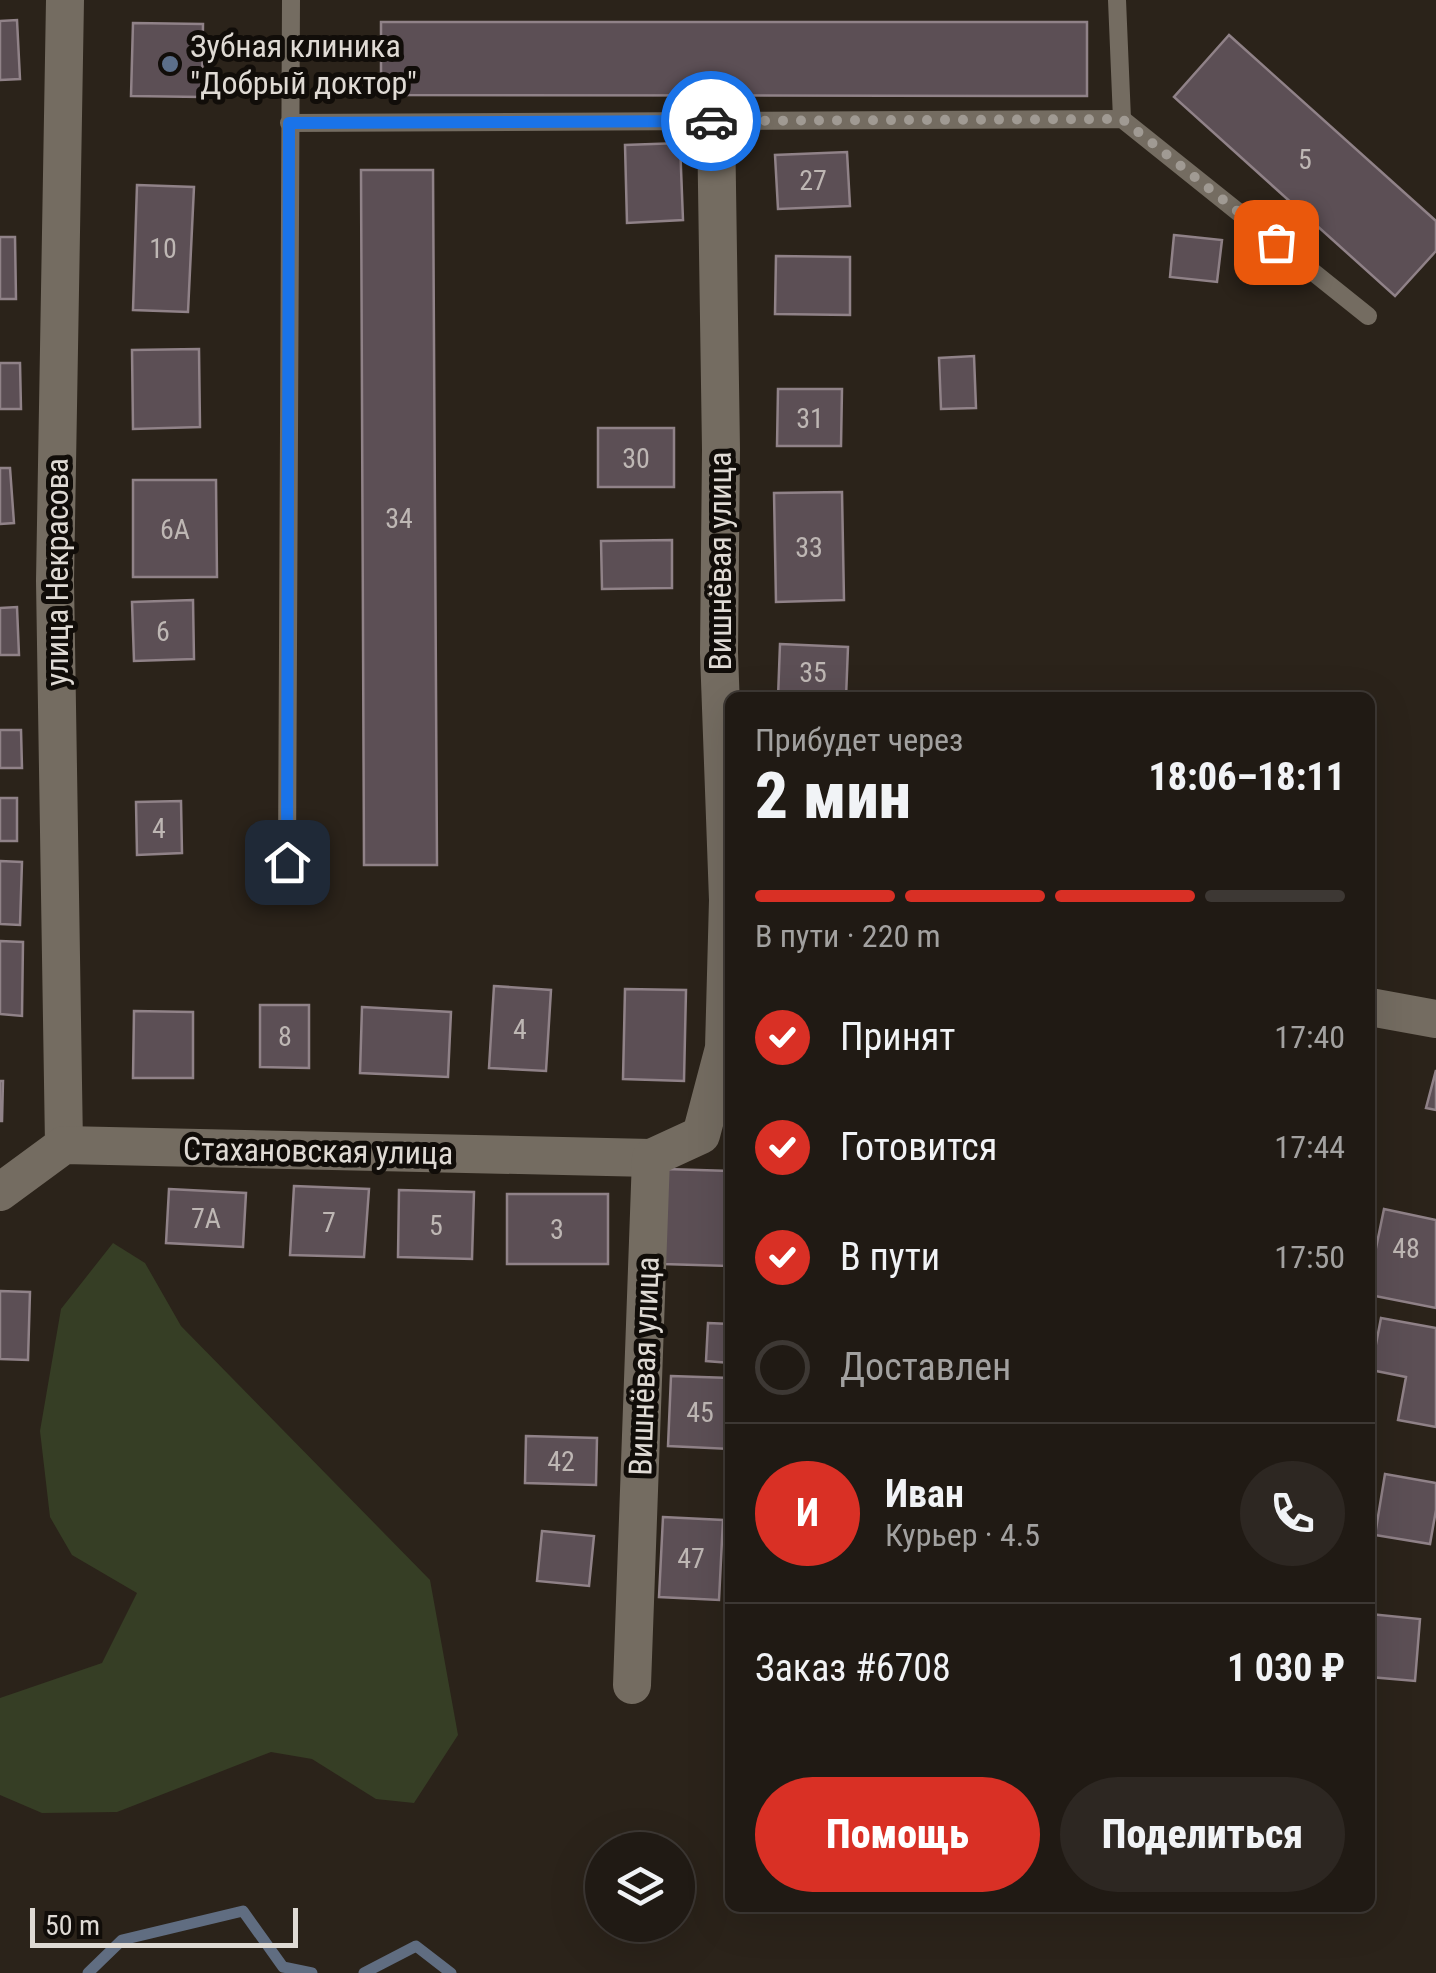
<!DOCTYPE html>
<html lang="ru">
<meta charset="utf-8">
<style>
:root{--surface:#201a14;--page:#2d2722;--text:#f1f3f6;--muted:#a2a1a0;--line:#3d3834;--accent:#d93025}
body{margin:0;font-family:"Roboto Condensed",sans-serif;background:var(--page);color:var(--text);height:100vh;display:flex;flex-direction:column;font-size:38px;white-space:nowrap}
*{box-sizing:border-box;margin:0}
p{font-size:32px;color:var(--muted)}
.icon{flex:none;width:55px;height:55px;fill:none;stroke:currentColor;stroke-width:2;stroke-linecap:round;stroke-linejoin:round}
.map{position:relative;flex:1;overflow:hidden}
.side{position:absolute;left:725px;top:692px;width:650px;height:1220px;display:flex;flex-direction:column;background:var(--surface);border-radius:15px;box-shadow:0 10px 40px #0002,0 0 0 2px var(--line)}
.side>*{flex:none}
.controls{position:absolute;left:585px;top:1832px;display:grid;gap:20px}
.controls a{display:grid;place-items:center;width:110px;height:110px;border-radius:50%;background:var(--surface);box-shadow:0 10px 40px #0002,0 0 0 2px var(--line);font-size:50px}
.scale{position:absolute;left:30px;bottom:25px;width:268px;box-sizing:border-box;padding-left:10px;border:5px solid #dfdad4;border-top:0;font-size:28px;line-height:35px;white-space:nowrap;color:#dfdad4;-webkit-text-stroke:8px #110d09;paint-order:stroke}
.pin{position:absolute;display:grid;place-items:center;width:85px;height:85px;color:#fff;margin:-42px;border-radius:20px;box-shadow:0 5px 15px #0006}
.courier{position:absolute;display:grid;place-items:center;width:100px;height:100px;margin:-50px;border:8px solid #1a73e8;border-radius:50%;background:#fff;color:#222;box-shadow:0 2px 12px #0007}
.overview em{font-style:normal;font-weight:800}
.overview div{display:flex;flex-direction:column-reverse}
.overview{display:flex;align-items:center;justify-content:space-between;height:170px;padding:0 30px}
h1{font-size:65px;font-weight:800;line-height:75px}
.bar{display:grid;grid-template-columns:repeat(4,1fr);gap:15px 10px;align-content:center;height:120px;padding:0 30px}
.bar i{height:12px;border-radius:8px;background:var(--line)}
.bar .on{background:var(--accent)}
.bar p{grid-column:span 4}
.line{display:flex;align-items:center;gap:25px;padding:0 30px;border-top:2px solid var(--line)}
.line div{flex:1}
.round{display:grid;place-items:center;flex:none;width:105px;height:105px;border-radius:52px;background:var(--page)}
ol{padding:0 30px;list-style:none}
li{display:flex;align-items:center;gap:30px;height:110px}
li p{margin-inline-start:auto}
li .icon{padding:10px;border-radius:50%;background:var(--accent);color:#fff;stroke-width:4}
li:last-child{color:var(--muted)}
li i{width:55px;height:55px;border:5px solid var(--line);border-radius:50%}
.action{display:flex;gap:20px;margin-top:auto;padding:20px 30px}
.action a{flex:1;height:115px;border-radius:60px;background:var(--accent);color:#fff;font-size:40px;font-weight:800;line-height:115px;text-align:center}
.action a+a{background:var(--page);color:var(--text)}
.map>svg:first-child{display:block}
</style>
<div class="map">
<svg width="1436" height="1973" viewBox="0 0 1436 1973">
<rect width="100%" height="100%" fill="#2b231a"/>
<polygon fill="#363e25" points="113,1243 145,1263 181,1326 430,1580 458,1735 414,1803 376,1799 312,1759 271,1752 117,1812 42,1813 0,1795 0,1698 102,1663 137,1593 72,1555 50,1517 40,1431 61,1309"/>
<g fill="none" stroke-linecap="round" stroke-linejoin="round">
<g stroke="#606d81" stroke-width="11">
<polyline points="88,1973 122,1940 243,1911 283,1967 312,1973"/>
<polyline points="364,1973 416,1946 451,1973"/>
</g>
</g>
<g fill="#5c4f55" stroke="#908288" stroke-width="2.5">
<polygon points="17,20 20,79 0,80 0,21"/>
<polygon points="381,22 1087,22 1087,96 381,95"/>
<polygon points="133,23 203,24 202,97 131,96"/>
<polygon points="1229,35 1436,221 1436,251 1395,296 1174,97"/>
<polygon points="680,143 683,220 627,223 625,145"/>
<polygon points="847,152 850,206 778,209 775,155"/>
<polygon points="361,170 433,170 437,865 364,865"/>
<polygon points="137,185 194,187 188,312 133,310"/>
<polygon points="1174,235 1222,240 1217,282 1170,277"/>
<polygon points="0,237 15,237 16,299 0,299"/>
<polygon points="776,256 850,257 850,315 775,314"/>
<polygon points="199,349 200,427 133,429 132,350"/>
<polygon points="974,356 976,408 941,409 939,358"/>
<polygon points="0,363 20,363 21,409 0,409"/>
<polygon points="778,389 842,389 841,446 777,446"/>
<rect x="598" y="428" width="76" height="59"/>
<polygon points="0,468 10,468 14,523 0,524"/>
<polygon points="133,480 216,480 217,577 133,577"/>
<polygon points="842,492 844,600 776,602 774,493"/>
<polygon points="672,540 672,588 602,589 601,541"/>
<polygon points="193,600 194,659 134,661 132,602"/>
<polygon points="17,607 19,655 0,655 0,608"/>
<polygon points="780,644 848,647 846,698 778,698"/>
<polygon points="0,730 21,730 22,768 0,768"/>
<rect x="0" y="798" width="17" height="43"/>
<polygon points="181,801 182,853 137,855 136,802"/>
<polygon points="0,861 22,862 20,925 0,924"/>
<polygon points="0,941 23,942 22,1016 0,1014"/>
<polygon points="494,986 551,990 546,1071 489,1068"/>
<polygon points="625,989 686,990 684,1081 623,1079"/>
<polygon points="260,1005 309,1005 309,1068 260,1067"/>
<polygon points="362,1007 451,1012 448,1077 360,1073"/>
<polygon points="134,1011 193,1012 193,1078 133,1078"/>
<polygon points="1436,1070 1436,1110 1426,1108"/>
<polygon points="0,1081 3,1081 2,1121 0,1121"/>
<polygon points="666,1169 730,1171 729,1266 663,1264"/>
<polygon points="294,1186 369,1189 364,1257 290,1255"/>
<polygon points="169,1189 246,1193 243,1247 166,1243"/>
<polygon points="399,1190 474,1192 472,1259 398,1257"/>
<rect x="507" y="1194" width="101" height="70"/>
<polygon points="1384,1209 1436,1220 1436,1308 1370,1295 1370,1277"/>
<polygon points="0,1291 30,1292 28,1360 0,1359"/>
<polygon points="1381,1318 1436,1328 1436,1427 1398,1420 1406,1377 1371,1370"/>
<polygon points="708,1323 730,1324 730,1363 706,1361"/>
<polygon points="671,1376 730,1378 730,1449 668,1446"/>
<polygon points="526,1436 597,1438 596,1485 525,1483"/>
<polygon points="1385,1474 1436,1483 1436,1510 1430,1544 1375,1535"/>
<polygon points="663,1517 723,1520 719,1600 659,1597"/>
<polygon points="542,1531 594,1536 589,1586 537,1581"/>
<polygon points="1370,1614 1420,1619 1415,1681 1370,1677"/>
</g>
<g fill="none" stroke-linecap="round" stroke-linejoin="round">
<g stroke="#746c61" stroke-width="18">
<polyline points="1117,0 1122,119"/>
<polyline points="289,123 1122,119 1368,316"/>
<polyline points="287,862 291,0"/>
</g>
<g stroke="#746c61" stroke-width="38">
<polyline points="1370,1007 1436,1019"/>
<polyline points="64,1145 55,581 65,0"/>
<polyline points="0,1192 64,1145 651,1158"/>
<polyline points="632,1685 651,1158 701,1135 724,1048 728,900 719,653 721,450 716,121"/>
</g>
</g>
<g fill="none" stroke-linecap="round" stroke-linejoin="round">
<polyline stroke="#a09a93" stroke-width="10" stroke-dasharray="0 18" points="711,121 1122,119 1276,242"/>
<polyline stroke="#1a73e8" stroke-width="12" points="287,862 289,123 711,121"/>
</g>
<circle fill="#5c6f8a" stroke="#110d09" stroke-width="4" cx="170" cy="64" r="10"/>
<g text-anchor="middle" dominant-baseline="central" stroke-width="10" stroke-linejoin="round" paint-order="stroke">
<g font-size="28" fill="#beb7b4">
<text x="1305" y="159">5</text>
<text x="813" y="180">27</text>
<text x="163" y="248">10</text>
<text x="810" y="418">31</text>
<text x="636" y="458">30</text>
<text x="399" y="518">34</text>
<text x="175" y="529">6А</text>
<text x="809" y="547">33</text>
<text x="163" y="631">6</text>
<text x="813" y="672">35</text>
<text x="159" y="828">4</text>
<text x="520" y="1029">4</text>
<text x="285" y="1036">8</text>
<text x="206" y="1218">7А</text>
<text x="329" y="1222">7</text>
<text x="436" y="1225">5</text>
<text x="557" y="1229">3</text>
<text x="1406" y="1248">48</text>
<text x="700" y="1412">45</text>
<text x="561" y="1461">42</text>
<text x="691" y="1558">47</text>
</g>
<g font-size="32" fill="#dfdad4" stroke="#110d09" text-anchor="start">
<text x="190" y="46">Зубная клиника<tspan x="190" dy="37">"Добрый доктор"</tspan></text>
</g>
<g font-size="32" fill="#dfdad4" stroke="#110d09">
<text transform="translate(720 561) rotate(-90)">Вишнёвая улица</text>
<text transform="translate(57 572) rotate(-90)">улица Некрасова</text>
<text transform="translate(318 1151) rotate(1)">Стахановская улица</text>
<text transform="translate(644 1366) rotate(-88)">Вишнёвая улица</text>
</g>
</g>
</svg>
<div class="controls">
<a><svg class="icon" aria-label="layers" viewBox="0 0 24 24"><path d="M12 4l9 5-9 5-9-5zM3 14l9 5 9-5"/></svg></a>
</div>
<div class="scale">50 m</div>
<div class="pin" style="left:1276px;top:242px;background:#ea580c"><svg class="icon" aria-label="bag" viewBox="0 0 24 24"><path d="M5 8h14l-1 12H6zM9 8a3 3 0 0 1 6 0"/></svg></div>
<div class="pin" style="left:287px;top:862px;background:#1f2937"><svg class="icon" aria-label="home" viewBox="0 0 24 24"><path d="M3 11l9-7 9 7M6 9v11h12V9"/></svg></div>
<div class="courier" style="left:711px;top:121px"><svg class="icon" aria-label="car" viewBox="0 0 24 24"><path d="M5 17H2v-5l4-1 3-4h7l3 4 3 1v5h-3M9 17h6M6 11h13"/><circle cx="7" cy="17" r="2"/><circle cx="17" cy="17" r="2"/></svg></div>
<section class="side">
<div class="overview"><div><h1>2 мин</h1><p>Прибудет через</p></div><em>18:06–18:11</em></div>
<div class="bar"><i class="on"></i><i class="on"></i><i class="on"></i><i></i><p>В пути · 220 m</p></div>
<ol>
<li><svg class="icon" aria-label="check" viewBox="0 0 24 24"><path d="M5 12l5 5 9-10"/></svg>Принят<p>17:40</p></li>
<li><svg class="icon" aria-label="check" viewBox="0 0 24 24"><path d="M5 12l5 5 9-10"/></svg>Готовится<p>17:44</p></li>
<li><svg class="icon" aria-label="check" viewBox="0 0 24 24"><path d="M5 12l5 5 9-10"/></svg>В пути<p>17:50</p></li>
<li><i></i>Доставлен</li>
</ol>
<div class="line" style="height:180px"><b class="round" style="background:var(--accent);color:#fff">И</b><div><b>Иван</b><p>Курьер · 4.5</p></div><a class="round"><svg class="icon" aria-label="phone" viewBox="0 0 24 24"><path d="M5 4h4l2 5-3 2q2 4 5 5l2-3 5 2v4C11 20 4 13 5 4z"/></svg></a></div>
<div class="line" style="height:130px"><div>Заказ #6708</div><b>1 030 ₽</b></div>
<div class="action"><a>Помощь</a><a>Поделиться</a></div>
</section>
</div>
